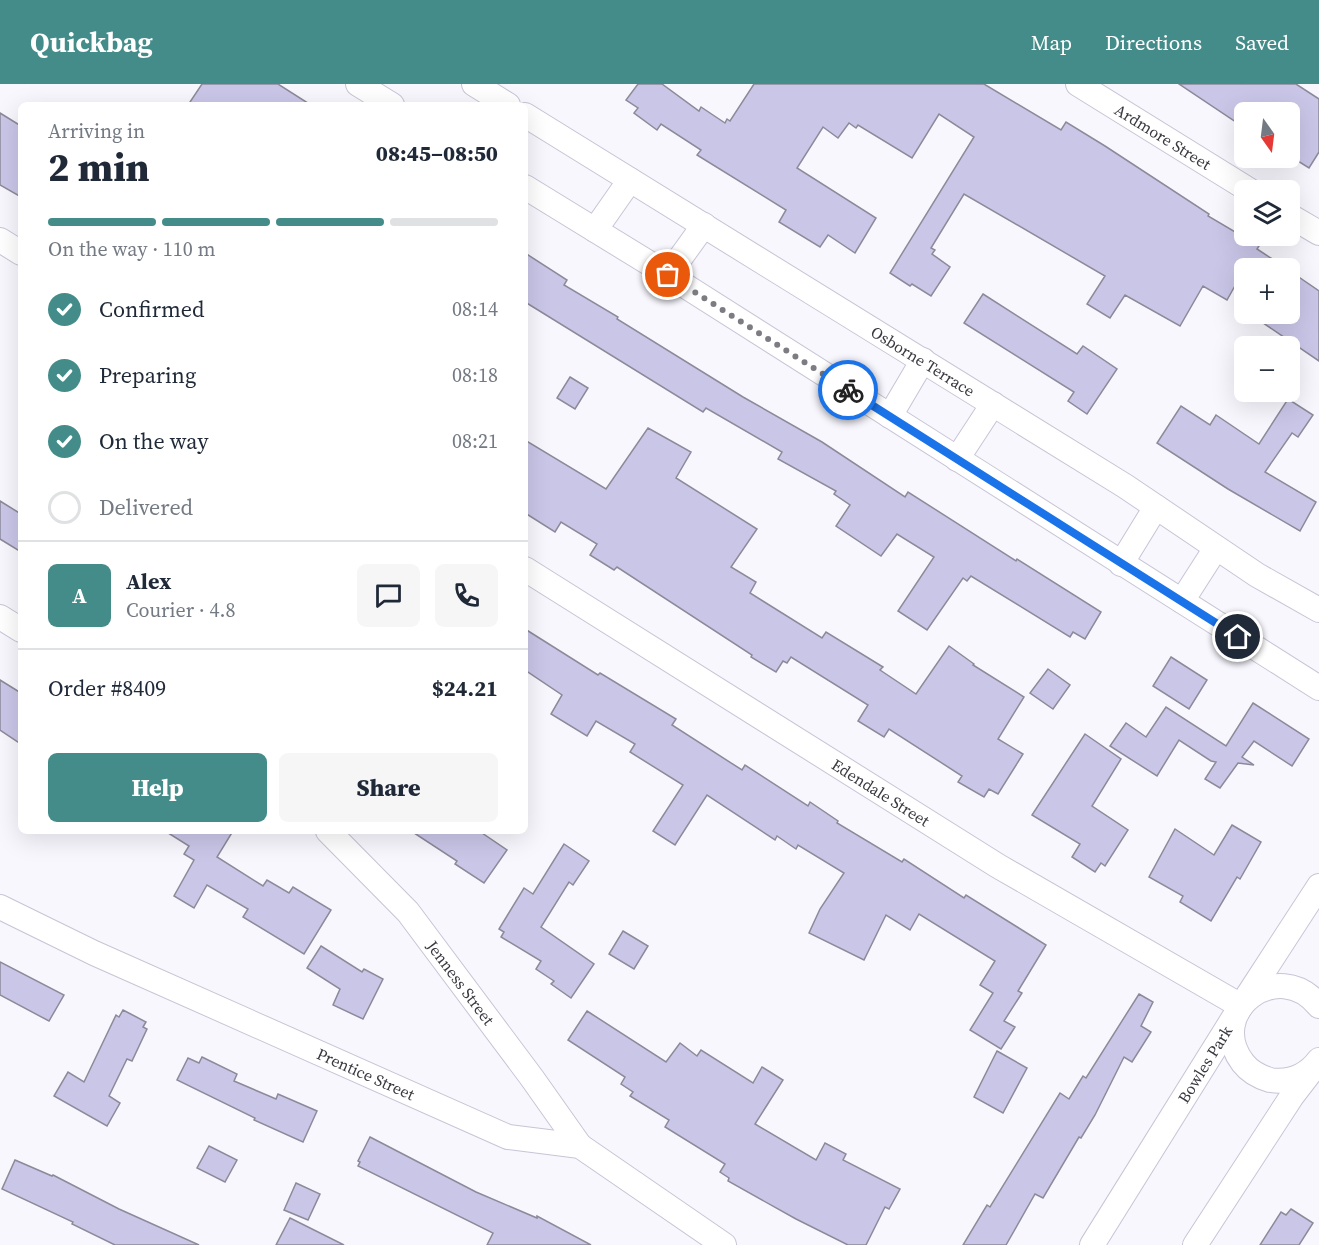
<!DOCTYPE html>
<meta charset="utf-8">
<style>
:root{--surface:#fff;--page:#f6f6f7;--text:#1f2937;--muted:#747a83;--line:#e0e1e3;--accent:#448c89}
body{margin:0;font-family:"Source Serif 4",serif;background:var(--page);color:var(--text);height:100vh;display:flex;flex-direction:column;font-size:22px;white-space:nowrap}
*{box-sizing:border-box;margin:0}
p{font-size:20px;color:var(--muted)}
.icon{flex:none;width:33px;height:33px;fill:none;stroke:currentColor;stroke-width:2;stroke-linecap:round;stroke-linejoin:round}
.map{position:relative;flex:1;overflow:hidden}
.panel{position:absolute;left:18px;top:18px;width:510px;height:732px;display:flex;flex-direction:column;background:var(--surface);border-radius:9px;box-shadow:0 6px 24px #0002}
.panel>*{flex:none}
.needle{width:39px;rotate:166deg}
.buttons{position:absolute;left:1234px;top:18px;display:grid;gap:12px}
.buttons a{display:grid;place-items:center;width:66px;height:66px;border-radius:9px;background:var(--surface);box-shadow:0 6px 24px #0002;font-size:30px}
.pin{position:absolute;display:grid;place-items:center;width:51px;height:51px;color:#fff;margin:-26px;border:3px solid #fff;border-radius:50%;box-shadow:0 2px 6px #0007}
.courier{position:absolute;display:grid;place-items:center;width:60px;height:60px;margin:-30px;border:4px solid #1a73e8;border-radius:50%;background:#fff;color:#222;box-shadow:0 2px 8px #0007}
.overview em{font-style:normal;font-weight:800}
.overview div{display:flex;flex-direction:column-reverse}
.overview{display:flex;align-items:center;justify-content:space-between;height:102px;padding:0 30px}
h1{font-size:39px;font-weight:800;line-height:45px}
.bar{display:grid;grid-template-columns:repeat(4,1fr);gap:9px 6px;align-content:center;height:72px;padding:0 30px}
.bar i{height:8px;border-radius:4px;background:var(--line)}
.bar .on{background:var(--accent)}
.bar p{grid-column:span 4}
.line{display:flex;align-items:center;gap:15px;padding:0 30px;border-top:2px solid var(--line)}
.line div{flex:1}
.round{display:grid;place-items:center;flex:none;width:63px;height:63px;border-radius:9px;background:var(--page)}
ol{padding:0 30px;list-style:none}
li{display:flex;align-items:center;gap:18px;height:66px}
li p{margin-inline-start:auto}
li .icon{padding:6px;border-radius:50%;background:var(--accent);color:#fff;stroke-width:4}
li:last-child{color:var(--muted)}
li i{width:33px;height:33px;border:3px solid var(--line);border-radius:50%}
.cta{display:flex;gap:12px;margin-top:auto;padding:12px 30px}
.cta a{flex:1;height:69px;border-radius:9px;background:var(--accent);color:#fff;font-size:24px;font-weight:800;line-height:69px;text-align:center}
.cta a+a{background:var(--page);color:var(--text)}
header{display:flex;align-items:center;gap:36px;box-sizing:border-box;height:84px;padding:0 30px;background:var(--accent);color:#fff}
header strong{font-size:28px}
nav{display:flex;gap:33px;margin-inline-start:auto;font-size:21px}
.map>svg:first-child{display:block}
</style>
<header>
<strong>Quickbag</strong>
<nav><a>Map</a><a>Directions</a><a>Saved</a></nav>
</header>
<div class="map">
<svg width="1319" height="1161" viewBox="0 0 1319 1161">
<rect width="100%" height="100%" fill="#f8f7fe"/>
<g fill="#cac6e8" stroke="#8c8a99" stroke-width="1.5">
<polygon points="202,0 278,0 311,21 188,21"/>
<polygon points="638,0 662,0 699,27 701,23 725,39 727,35 730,37 754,0 984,0 1061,46 1066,38 1105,62 1209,130 1208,132 1259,162 1257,165 1286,184 1245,184 1227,216 1203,202 1180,242 1125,211 1110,234 1087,220 1105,192 964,110 931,164 935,166 932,170 950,183 931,212 912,200 910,202 890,189 974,53 939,30 912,74 858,41 856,44 849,39 838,54 823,43 797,84 876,134 855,169 828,151 820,163 779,138 786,126 697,71 701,66 661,40 657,46 634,29 638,24 626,16"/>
<polygon points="1179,0 1296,0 1319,15 1319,68 1309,84 1290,72 1290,28 1245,28 1245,44"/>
<polygon points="0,29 21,42 21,113 0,101"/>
<polygon points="525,169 567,196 564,201 618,233 617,235 743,313 822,358 905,413 908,408 1016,477 1017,475 1101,528 1085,555 1073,548 1070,553 971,492 967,497 963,494 927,546 898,527 934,473 897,450 881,472 836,442 850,421 834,410 836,407 778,375 782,368 706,324 703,328 525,218"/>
<polygon points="1290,187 1319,207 1319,277 1250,230 1290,230"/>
<polygon points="983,210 1077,270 1083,262 1117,285 1087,330 1068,317 1074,308 964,239"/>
<polygon points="570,293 588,304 575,325 557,314"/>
<polygon points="1288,315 1313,331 1298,353 1292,349 1265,388 1316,418 1300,447 1228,405 1157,359 1181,322 1210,341 1216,331 1259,360"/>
<polygon points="648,344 691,368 676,394 757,445 731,483 756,498 750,509 822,554 826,548 883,583 880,586 916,610 949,562 974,580 973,581 1024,613 998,655 1023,670 998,710 989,705 984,713 958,698 962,692 889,645 884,653 858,637 868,621 791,573 787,579 783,577 776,588 751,573 752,571 617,483 614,486 590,471 597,460 561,438 555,448 525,429 525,356 606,405"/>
<polygon points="0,417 21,430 21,468 0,455"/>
<polygon points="525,545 598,591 600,589 676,635 672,641 742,686 745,681 808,722 810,718 838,737 837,739 902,778 904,775 964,814 966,811 1046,861 1018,907 1022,909 1004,937 1015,943 1001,965 970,946 993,909 980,901 995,877 919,830 910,846 886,831 864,876 809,849 820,825 844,789 798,761 796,765 777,752 775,756 707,711 675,761 653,747 683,701 630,668 635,660 596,637 587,652 551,630 562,611 525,586"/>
<polygon points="1171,573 1207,596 1189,625 1153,602"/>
<polygon points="1048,585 1070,601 1053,625 1030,609"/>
<polygon points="0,596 21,609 21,660 0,646"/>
<polygon points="1253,619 1309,655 1292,682 1254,657 1242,673 1254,681 1238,679 1220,704 1205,695 1216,678 1211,677 1179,656 1157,692 1110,662 1126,639 1146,653 1166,623 1226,662"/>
<polygon points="1085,650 1121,675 1092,722 1128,746 1105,782 1101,779 1095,788 1072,773 1080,760 1032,731"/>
<polygon points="1232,741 1261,758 1240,795 1237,793 1211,837 1180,818 1183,812 1149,793 1175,745 1214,771"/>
<polygon points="165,747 233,747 217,773 263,802 267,796 289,809 293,803 331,826 304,870 243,833 248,825 207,801 194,824 174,812 194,776 184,770 189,762"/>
<polygon points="411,747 479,747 507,766 484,799 455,780 457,777"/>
<polygon points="564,760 589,777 573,801 569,798 541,843 594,880 571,914 551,900 554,897 536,885 541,877 501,853 504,848 499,845 524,804 533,810"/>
<polygon points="623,847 648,862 634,885 609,870"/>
<polygon points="321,862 362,888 364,885 383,895 363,935 333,921 340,905 307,884"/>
<polygon points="0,878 64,911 49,937 0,911"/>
<polygon points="1139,910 1153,918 1141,942 1151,948 1132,978 1124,973 1095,1031 1081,1054 1079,1053 1043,1114 1035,1110 1006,1161 963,1161 987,1121 990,1123 1060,1009 1069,1015 1083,992 1086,994"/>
<polygon points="123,926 146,938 143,943 147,945 132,977 127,975 109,1012 120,1019 107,1042 54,1012 68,988 84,998 116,931 119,933"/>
<polygon points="587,927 666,978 680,959 697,972 701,966 753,999 762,983 783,996 755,1040 816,1076 825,1059 846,1070 843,1076 900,1105 889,1125 885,1123 866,1161 848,1161 796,1135 728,1097 729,1094 720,1088 725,1080 665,1043 669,1036 630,1012 633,1008 621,1000 625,993 568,956"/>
<polygon points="997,967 1027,984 1003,1029 974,1013"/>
<polygon points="202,973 237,990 234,997 276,1015 278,1010 317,1027 303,1058 254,1036 255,1034 177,996 188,974 199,979"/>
<polygon points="370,1053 476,1108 537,1134 537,1132 591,1161 487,1161 493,1149 358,1082 360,1078 358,1077"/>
<polygon points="209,1062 237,1076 225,1098 197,1084"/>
<polygon points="15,1076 52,1092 53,1091 119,1125 199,1161 115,1161 72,1140 73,1138 2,1105"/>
<polygon points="296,1099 320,1110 308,1136 284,1126"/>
<polygon points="1291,1125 1313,1139 1299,1161 1260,1161 1281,1128 1286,1131"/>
<polygon points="290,1134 344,1161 276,1161"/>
</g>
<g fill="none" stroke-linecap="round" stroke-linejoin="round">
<g stroke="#c7c5d6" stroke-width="26">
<g id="street">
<polyline points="358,0 392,21"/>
<polyline points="474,0 508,21"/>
<path id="s1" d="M1078,0L1249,106"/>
<path id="s2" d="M525,31L1125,402L1257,491L1319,526"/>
<polyline points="525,103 657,184 1319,604"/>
<polyline points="1290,132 1319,149"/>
<polyline points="595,146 630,96"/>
<polyline points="0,156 21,169"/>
<polyline points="668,191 704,141"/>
<polyline points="890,332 923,276"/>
<polyline points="957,375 993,320"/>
<polyline points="1121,480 1156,423"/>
<path id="s3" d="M525,485L998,782L1241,922"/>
<polyline points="1182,517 1216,464"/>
<polyline points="0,533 21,546"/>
<path id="s4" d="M328,747L408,828L532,994L580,1062"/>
<path id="s5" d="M0,823L94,869L508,1053L580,1062L724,1161"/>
<path d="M1319,922C1278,871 1204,928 1243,979C1250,988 1260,993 1270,996C1290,999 1307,992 1319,976"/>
<path id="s6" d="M1092,1161L1241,922L1319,802"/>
<polyline points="1195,1161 1292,1012 1312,986"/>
</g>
</g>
<use href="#street" stroke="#fff" stroke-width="24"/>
</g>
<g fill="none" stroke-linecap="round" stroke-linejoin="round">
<polyline stroke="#7c7c82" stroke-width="6" stroke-dasharray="0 10.8" points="668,191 848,306"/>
<polyline stroke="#1a73e8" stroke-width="8" points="848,306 1238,553"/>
</g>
<g text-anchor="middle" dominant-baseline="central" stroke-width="5" stroke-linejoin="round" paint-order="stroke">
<g font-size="16" fill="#3a3940" stroke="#fff">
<text stroke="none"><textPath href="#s1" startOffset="100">Ardmore Street</textPath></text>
<text stroke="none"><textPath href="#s2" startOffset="468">Osborne Terrace</textPath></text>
<text stroke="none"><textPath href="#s3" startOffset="420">Edendale Street</textPath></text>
<text stroke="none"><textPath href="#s4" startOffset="202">Jenness Street</textPath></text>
<text stroke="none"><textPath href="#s6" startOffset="213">Bowles Park</textPath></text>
<text stroke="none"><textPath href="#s5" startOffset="402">Prentice Street</textPath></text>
</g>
</g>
</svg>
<div class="buttons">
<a><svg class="needle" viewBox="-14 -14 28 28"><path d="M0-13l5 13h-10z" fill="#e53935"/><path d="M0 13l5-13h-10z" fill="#747a83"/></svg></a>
<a><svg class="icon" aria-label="layers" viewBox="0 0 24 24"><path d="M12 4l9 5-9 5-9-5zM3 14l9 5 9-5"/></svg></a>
<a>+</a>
<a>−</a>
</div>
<div class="pin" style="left:668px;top:191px;background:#ea580c"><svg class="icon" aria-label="bag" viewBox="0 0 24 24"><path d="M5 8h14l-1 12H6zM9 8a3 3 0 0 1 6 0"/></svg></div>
<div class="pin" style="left:1238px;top:553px;background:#1f2937"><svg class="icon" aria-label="home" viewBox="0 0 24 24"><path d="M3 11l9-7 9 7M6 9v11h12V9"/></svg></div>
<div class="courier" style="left:848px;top:306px"><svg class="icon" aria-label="bike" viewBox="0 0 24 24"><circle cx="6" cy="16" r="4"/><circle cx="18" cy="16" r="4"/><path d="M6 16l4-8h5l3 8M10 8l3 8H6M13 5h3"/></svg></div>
<section class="panel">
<div class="overview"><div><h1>2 min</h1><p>Arriving in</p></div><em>08:45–08:50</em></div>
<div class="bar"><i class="on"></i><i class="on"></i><i class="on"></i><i></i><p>On the way · 110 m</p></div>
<ol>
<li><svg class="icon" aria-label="check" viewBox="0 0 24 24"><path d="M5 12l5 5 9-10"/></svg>Confirmed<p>08:14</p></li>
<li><svg class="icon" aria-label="check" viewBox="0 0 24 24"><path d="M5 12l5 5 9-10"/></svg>Preparing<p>08:18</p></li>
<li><svg class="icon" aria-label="check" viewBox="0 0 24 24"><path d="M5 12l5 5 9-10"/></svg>On the way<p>08:21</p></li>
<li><i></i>Delivered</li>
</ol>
<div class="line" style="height:108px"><b class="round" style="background:var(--accent);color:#fff">A</b><div><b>Alex</b><p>Courier · 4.8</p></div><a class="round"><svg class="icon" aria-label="chat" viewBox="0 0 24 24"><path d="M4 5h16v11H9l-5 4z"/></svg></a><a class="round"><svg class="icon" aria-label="phone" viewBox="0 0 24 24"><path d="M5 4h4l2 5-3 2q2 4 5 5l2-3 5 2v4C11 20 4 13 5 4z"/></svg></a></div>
<div class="line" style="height:78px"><div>Order #8409</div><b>$24.21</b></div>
<div class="cta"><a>Help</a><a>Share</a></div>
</section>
</div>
